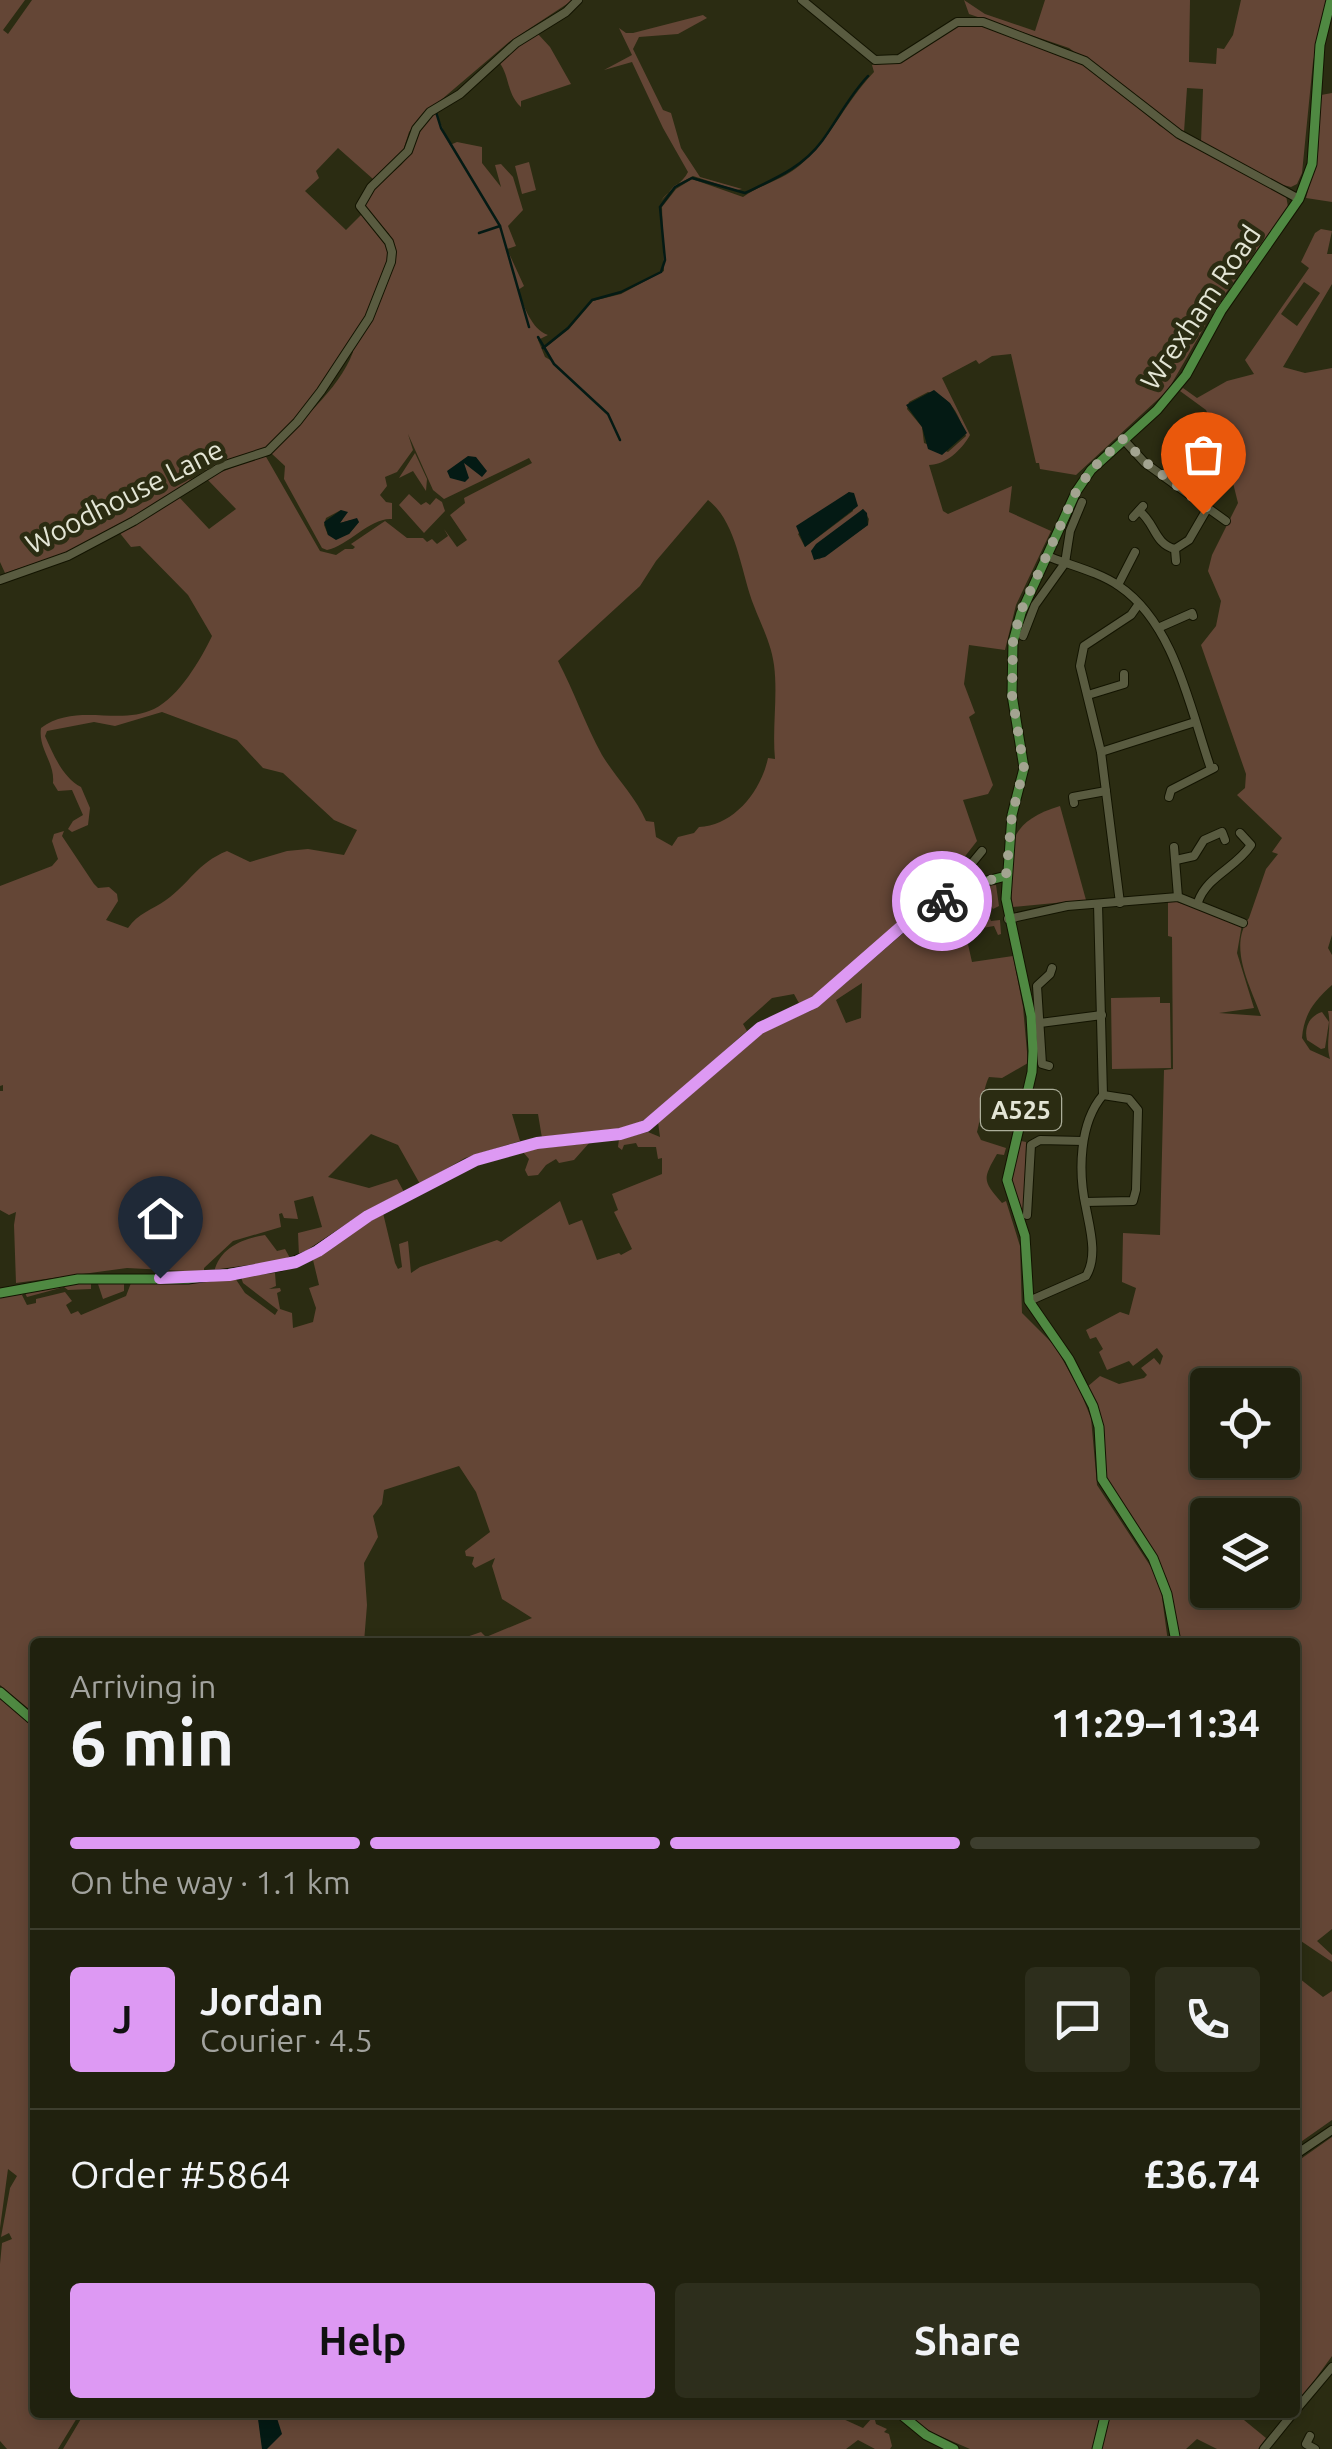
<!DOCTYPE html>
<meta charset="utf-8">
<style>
:root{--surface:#20210e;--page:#2d2e1c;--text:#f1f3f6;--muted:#a2a39e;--line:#3d3e2e;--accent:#dd99f3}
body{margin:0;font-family:Ubuntu,sans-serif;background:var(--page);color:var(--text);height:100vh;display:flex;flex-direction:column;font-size:38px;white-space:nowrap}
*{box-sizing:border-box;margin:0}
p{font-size:32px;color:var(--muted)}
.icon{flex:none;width:55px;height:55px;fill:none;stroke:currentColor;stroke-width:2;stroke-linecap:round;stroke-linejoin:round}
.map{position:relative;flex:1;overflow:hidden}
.sheet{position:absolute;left:30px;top:1638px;width:1270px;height:780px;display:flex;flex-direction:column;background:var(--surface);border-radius:10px;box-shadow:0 5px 15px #0003,0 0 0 2px var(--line)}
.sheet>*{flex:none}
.fabs{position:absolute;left:1190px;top:1368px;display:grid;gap:20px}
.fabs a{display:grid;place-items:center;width:110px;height:110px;border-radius:10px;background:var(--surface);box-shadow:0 5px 15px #0003,0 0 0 2px var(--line);font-size:50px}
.pin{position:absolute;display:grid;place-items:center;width:85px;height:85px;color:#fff;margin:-102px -42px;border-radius:50% 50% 50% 0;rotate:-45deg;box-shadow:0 0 10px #0007}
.pin .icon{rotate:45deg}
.courier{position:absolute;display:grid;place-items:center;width:100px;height:100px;margin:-50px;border:8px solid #dd99f3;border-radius:50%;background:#fff;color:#222;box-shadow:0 2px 12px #0007}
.summary em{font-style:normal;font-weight:700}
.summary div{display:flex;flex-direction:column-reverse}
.summary{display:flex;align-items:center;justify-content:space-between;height:170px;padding:0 40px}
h1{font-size:65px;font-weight:700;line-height:75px}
.bar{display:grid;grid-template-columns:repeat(4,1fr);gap:15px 10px;align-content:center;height:120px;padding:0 40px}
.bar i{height:12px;border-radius:8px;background:var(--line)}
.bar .on{background:var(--accent)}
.bar p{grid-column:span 4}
.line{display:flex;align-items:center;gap:25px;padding:0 40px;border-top:2px solid var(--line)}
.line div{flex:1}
.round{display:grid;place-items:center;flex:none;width:105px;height:105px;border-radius:10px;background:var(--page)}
.action{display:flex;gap:20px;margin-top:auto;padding:20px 40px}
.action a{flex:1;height:115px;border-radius:10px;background:var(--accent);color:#111;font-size:40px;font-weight:700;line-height:115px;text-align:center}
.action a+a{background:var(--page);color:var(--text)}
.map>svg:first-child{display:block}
</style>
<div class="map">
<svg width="1332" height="2449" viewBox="0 0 1332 2449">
<rect width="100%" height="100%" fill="#2b2c12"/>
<g fill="#644636" fill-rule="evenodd">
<path d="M0,0H25L3,30L8,34L32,0H573L509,42L421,117L409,132L403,151L373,179L338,148L316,171L319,178L305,191L346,230L363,213L388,249L389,258L363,331L369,325L396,255L389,234L365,206C370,182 394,176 406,159C419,141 417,130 435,111L450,145L457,142L482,147V163L501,187L495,165L501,164L513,177L523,210L508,226L516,246L507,249L524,286L518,290C524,306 531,329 548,335L538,340L545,357L552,361L545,348L569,329L593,301L621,294L664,271L662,207L676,189L692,179L743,197C760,185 782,180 799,166C829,142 845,102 874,72L872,65L897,62L959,25L976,23L1073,59L1104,79L1160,126L1286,195L1288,207L1217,305L1168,390L1076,475L1040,469L1039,463H1036L1011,354L992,356L979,364L976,360L942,378L970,435C962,450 945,465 929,465L943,511L948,514L1012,486L1009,512L1051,531L1016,605L1005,650L969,645L964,684L975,713L969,717L993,785L988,794L963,800L977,841L952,873L959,887C889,915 860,968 800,1005L794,994L772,998L743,1024L747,1031C719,1054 657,1120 627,1128C600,1136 569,1135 542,1138L538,1114H512L520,1141L465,1158L420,1184L398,1145L371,1134L328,1177L369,1188L397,1179L404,1192L353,1220L299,1256L298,1233L322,1227L313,1196L294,1201L298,1219L284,1218L282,1213L279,1214L281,1227L233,1241L204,1268V1272L127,1268L16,1283L14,1225L16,1212L9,1215L0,1210V1091H3V1085L0,1086V886L52,866L58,859L52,841L54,834L64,831L62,836L94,884L98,888L109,887L117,894L118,901L106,920L128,928C138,913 152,910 166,900C189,884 197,863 227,851L250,862L287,851L308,849L344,855L357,830L334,820L283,773L263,768L237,740L162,712L115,726L94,722L47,731L45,736C53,754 63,778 81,787L90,808L88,825L72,832L68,829L73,821L83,815L72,790L58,791L53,783C55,762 38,749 41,728C76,702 119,726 154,709C179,697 201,659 212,636L188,595L140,546L131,547L119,532L178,496L209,529L236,509L206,478L265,455L320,551L336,555L345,549H353L355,547L351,544L385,521L407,538H423L427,542L432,539L437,544L448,536L444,529L457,547L467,540L450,515L465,503L464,498L532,463L529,458L444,499L433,490L408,434L413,450L397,472L385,477L387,486L380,495L386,502L392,503V519C371,517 349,545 327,550L322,548L284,479L285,466L271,453C297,422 338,392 353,352L350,342L313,399L271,446L203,471L154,506L74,550L5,573L0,562ZM928,392C952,396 959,416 966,436L948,452L924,443L922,427L907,409L909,402ZM849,492L853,511L805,547L798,534ZM708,500C737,522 741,573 754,606C762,627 771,643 774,665C778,696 772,728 775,759L768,758C761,792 733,826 699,827L694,833L678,837L672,846L656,837L654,822L646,821C635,796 616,778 602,755C585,724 574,691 558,661L640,586L656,561ZM863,509L869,519L868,525L818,560ZM341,510L343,518L340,523L351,520L359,522L349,534L328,535L324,525L326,518Z"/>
<polygon points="964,0 985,14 1035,31 1045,0 1190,0 1189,62 1216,64 1217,48 1224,49 1233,35 1241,0 1327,0 1313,62 1302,173 1297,184 1291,187 1279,184 1201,142 1203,89 1187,88 1184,132 1069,48 969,14"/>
<path d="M703,15L707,18L678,34L639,37L633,49L663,110L671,113L681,148L700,177L742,189L752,187L737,190L693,176L674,186L661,201C667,191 683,183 688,172L663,128L632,62L604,70L632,55L619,28L626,33H633Z"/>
<path d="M538,34L550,47L571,84L521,101V107C506,93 510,76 499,62L513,47Z"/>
<polygon points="1332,93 1332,202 1306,198 1318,153 1321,95"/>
<polygon points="529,162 536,190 522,194 515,166"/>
<path d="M1321,229L1332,231L1327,254H1332V284L1283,367L1305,373L1332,368V935L1328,948L1332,955V985C1314,1001 1304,1014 1302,1038L1310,1050L1330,1059C1325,1043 1332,1028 1328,1011H1332V1929L1317,1941L1332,1955V1962L1295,1937V1642H1180L1167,1579L1149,1543L1110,1486L1103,1468L1087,1387L1100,1376L1119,1384L1144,1378L1147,1375L1141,1368L1154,1358L1160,1365L1163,1356L1157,1348L1133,1366L1129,1361L1107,1370L1099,1352L1103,1349L1096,1337L1090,1339L1086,1330L1120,1312L1129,1315L1136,1288L1122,1282L1123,1233L1160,1235L1164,1070L1173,1069L1172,937L1168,936V899L1242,924L1237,953L1254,1008L1219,1013L1261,1016C1250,985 1228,947 1249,918L1266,869L1278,854L1272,852L1282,838L1237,795L1245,788L1246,774L1201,645L1216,626L1221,601L1208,571L1212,555L1238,503L1228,463L1206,410L1180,391L1183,388L1197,398L1227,381L1254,374L1245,360L1309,268L1301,262L1315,233ZM1304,282L1320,293L1297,326L1281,314ZM1208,1385H1282V1460H1208ZM1208,1515H1282V1590H1208Z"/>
<polygon points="415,453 427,479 426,491 413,471 399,478"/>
<polygon points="409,494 421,505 426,502 430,505 436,498 442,502 445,511 424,533 399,505"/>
<path d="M1060,806L1086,900L1013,907C1004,853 1005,822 1060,806Z"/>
<path d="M996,885L999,906L993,909L990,904L985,907L991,921L1000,920L1001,934L998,935L994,926L965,931L972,962L1013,956L1023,1007L1028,1063L1002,1078L989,1077C982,1090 982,1115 977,1132L981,1140L1006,1148L1004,1155L997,1154C982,1180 983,1181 1002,1203L1006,1201L1020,1246L1022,1313L1055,1346L1080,1391L1091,1418L1097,1485L1151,1567L1161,1590L1168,1642H452L481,1632L486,1637L532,1618L502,1599L492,1566L495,1558L475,1568L472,1564L474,1557L466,1556L465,1551L490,1532L476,1492L459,1466L384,1490L382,1504L373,1516L378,1537L364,1563L367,1605L364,1642H35V1714L0,1685V1296C33,1290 93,1272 124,1284V1291L103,1299L98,1284H91V1289L68,1290L64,1287L27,1297L25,1293L22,1295L27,1305L36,1303V1299L65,1292L72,1301L66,1305L71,1314L78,1311L81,1315L126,1296L131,1283H195L235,1278L245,1293L275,1315L278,1310L243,1283L241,1277L275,1273L276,1286L269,1289L280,1288L281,1291L277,1293L280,1309L292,1313L293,1328L313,1322L316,1308L309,1288L319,1285L313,1260L383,1213L395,1263L398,1269L402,1267L399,1244L408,1241L411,1273L420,1267L497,1240L501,1242L560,1201L569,1225L582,1220L597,1260L619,1253L621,1255L632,1249L614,1212L618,1210L612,1194L662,1174V1158L658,1159L656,1147H638L636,1143L624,1145L622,1150L618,1147L619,1139L648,1132L660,1137L658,1122L762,1029L811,1011L905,926L973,887ZM862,983L861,1018L846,1023L836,1000Z"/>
<polygon points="1160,997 1160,1003 1170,1003 1171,1068 1112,1069 1111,998"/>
<path d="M1322,1012L1329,1022L1325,1048L1321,1049L1307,1040C1304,1028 1309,1016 1322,1012Z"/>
<polygon points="1016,1140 1026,1142 1025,1217 1011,1182"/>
<polygon points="590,1142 574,1160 559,1163 556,1159 546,1165 538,1175 528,1176 525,1170 529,1159 523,1152 525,1149"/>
<path d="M265,1235L277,1251L285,1249L290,1258L214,1273C219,1248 242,1239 265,1235Z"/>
<polygon points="0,1699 35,1726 35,2412 80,2413 58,2449 7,2449 0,2441 0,2264 2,2243 12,2239 9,2233 1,2237 10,2188 17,2176 8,2169 0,2228"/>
<polygon points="1295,1975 1323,1997 1332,1991 1332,2120 1295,2146"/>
<polygon points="1332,2137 1332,2356 1303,2396 1295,2392 1295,2240 1301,2224 1295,2208 1295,2163"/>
<polygon points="85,2412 843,2412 841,2418 863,2428 872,2418 875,2420 876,2424 887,2429 884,2432 889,2434 892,2446 890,2449 875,2449 858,2440 846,2449 63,2449"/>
<polygon points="1020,2412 1249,2413 1244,2420 1266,2438 1258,2449 1217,2449 1197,2439 1186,2449 970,2449 933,2433 902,2413 1005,2413 1007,2419 1020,2416"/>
</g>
<g fill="#041a14">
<polygon points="934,390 950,403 967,433 942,455 928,449 922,427 906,405"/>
<polygon points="468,456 476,457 487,471 482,477 464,463 469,478 465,482 450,478 447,471"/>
<polygon points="849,492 854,493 858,506 805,547 796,526"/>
<polygon points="863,509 867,513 868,525 825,557 814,560 811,551 816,544"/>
<polygon points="341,510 348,512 340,523 357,518 359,522 349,534 336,540 328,535 324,522"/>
<polygon points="276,2415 282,2434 267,2449 262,2449 258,2419"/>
</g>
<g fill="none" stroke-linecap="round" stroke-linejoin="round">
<g stroke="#041a14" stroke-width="2.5">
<polyline points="436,112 441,128 500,226"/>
<polyline points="479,233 500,226 529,327"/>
<polyline points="538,337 554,364 608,414 620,440"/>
<path d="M543,348L568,328L592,300L621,292L661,272L665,260L660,207L675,187L692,178L745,193C774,179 802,168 822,141C838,119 849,96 868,76"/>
</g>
<g stroke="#131400" stroke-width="10">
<g id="minor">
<polyline points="802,0 875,60 899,59 957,22 983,22 1085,61 1179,134 1299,199"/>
<polyline points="1123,439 1145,463 1226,521"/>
<polyline points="1174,484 1210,449"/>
<path d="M1139,511C1155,522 1154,544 1175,549"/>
<polyline points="1133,517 1143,506"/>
<path d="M1047,556C1069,565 1099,572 1119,586C1175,624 1190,709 1211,769"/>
<polyline points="1176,561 1175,549 1189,540 1207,509"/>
<polyline points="0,580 68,556 134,521 222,466 268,451 297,422 321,391 369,318 391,262 392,252 389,242 360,206 371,187 408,151 416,129 430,112 460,94 516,43 566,12 578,0"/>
<polyline points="1118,585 1135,552"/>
<polyline points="1158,628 1192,613 1193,616"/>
<polyline points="1023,636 1035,605 1065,563 1070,531 1082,502"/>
<polyline points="1088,695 1124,684 1124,674"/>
<polyline points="1101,752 1195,722"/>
<polyline points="1169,797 1171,790 1214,768"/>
<polyline points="1074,803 1073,797 1106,791"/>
<polyline points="1174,847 1178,897"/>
<polyline points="1176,860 1194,856 1204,840 1222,832 1225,840"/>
<polyline points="975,884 968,868 982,851"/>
<path d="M1198,902C1207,876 1236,868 1251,845L1240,833"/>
<polyline points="1120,903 1101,752 1080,666 1084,646 1131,615 1138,605"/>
<polyline points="1008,919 1067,906 1178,897 1243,923"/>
<polyline points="1040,1023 1102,1015"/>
<polyline points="1049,1066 1042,1064 1037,986 1050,974 1052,968"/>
<polyline points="1085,1202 1133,1201 1136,1190 1138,1110 1129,1099 1103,1095"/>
<polyline points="1027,1215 1031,1145 1040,1140 1083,1141"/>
<path d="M1029,1301L1086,1276C1098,1257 1090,1229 1086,1208C1078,1172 1079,1123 1103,1095L1098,904"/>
<polyline points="1295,2155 1332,2130"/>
<polyline points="1295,2411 1332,2367"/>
<polyline points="1310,2436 1306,2444 1315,2449"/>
<polyline points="1264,2449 1294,2412"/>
</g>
</g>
<g stroke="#131400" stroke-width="11">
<g id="major">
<polyline points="0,1293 78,1279 188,1279 281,1266 308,1256 368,1216 476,1160 537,1143 620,1134 646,1126 760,1028 815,1002 911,919 975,884 1006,876"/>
<polyline points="1176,1642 1167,1594 1153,1558 1102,1479 1099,1427 1093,1406 1069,1359 1029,1301 1025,1236 1007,1180 1032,1072 1033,1051 1031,1016 1006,899 1012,815 1024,768 1012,695 1013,642 1021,613 1076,492 1091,470 1157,410 1186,375 1221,311 1299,199 1312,164 1320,45 1331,0"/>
<polyline points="0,1692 35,1722"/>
<polyline points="898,2412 926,2435 954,2449"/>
<polyline points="1097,2449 1106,2412"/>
</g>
</g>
<use href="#minor" stroke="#595b40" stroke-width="8"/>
<use href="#major" stroke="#4f8942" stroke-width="9"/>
</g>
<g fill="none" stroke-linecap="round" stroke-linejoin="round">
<polyline stroke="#a3a491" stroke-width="10" stroke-dasharray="0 18" points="942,901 975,884 1006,876 1012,815 1024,768 1012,695 1013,642 1020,613 1076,492 1091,470 1123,439 1145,462 1207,508 1203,514"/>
<polyline stroke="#dd99f3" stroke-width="12" points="160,1278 229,1275 296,1262 318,1251 368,1216 476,1160 537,1143 620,1134 646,1126 760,1028 815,1002 910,919 942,901"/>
</g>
<g text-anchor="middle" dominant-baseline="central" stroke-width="9" stroke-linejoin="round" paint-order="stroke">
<rect fill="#2b2c12" stroke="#acae9a" stroke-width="2.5" x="981" y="1090" width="80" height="40" rx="8"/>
<g font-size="25" font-weight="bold" fill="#e3e5d5">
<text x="1021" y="1110">A525</text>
</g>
<g font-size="28" fill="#e3e5d5" stroke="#2b2c12">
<text transform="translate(1200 307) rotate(-56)">Wrexham Road</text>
<text transform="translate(124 496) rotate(-27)">Woodhouse Lane</text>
</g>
</g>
</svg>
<div class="fabs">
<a><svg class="icon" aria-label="locate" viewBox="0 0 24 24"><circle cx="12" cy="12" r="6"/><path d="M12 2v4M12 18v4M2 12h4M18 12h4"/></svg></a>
<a><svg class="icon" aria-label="layers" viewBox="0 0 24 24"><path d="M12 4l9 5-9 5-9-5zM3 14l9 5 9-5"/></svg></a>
</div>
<div class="pin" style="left:1203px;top:514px;background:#ea580c"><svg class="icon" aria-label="bag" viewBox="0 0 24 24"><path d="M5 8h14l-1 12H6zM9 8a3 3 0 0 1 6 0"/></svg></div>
<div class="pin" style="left:160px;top:1278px;background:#1f2937"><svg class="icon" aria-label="home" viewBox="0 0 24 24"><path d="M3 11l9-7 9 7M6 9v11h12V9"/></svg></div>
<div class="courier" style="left:942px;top:901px"><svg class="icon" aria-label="bike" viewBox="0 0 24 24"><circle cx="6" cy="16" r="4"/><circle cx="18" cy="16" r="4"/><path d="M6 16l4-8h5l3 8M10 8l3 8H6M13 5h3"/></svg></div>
<section class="sheet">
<div class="summary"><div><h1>6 min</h1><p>Arriving in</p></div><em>11:29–11:34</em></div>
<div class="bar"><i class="on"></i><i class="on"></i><i class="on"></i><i></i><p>On the way · 1.1 km</p></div>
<div class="line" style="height:180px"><b class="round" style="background:var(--accent);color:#111">J</b><div><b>Jordan</b><p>Courier · 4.5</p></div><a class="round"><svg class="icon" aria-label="chat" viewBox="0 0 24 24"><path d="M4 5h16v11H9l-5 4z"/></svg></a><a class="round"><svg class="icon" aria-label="phone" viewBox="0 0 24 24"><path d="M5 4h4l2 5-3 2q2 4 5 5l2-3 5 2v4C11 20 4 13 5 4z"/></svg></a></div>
<div class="line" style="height:130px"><div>Order #5864</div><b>£36.74</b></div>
<div class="action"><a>Help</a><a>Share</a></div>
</section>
</div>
